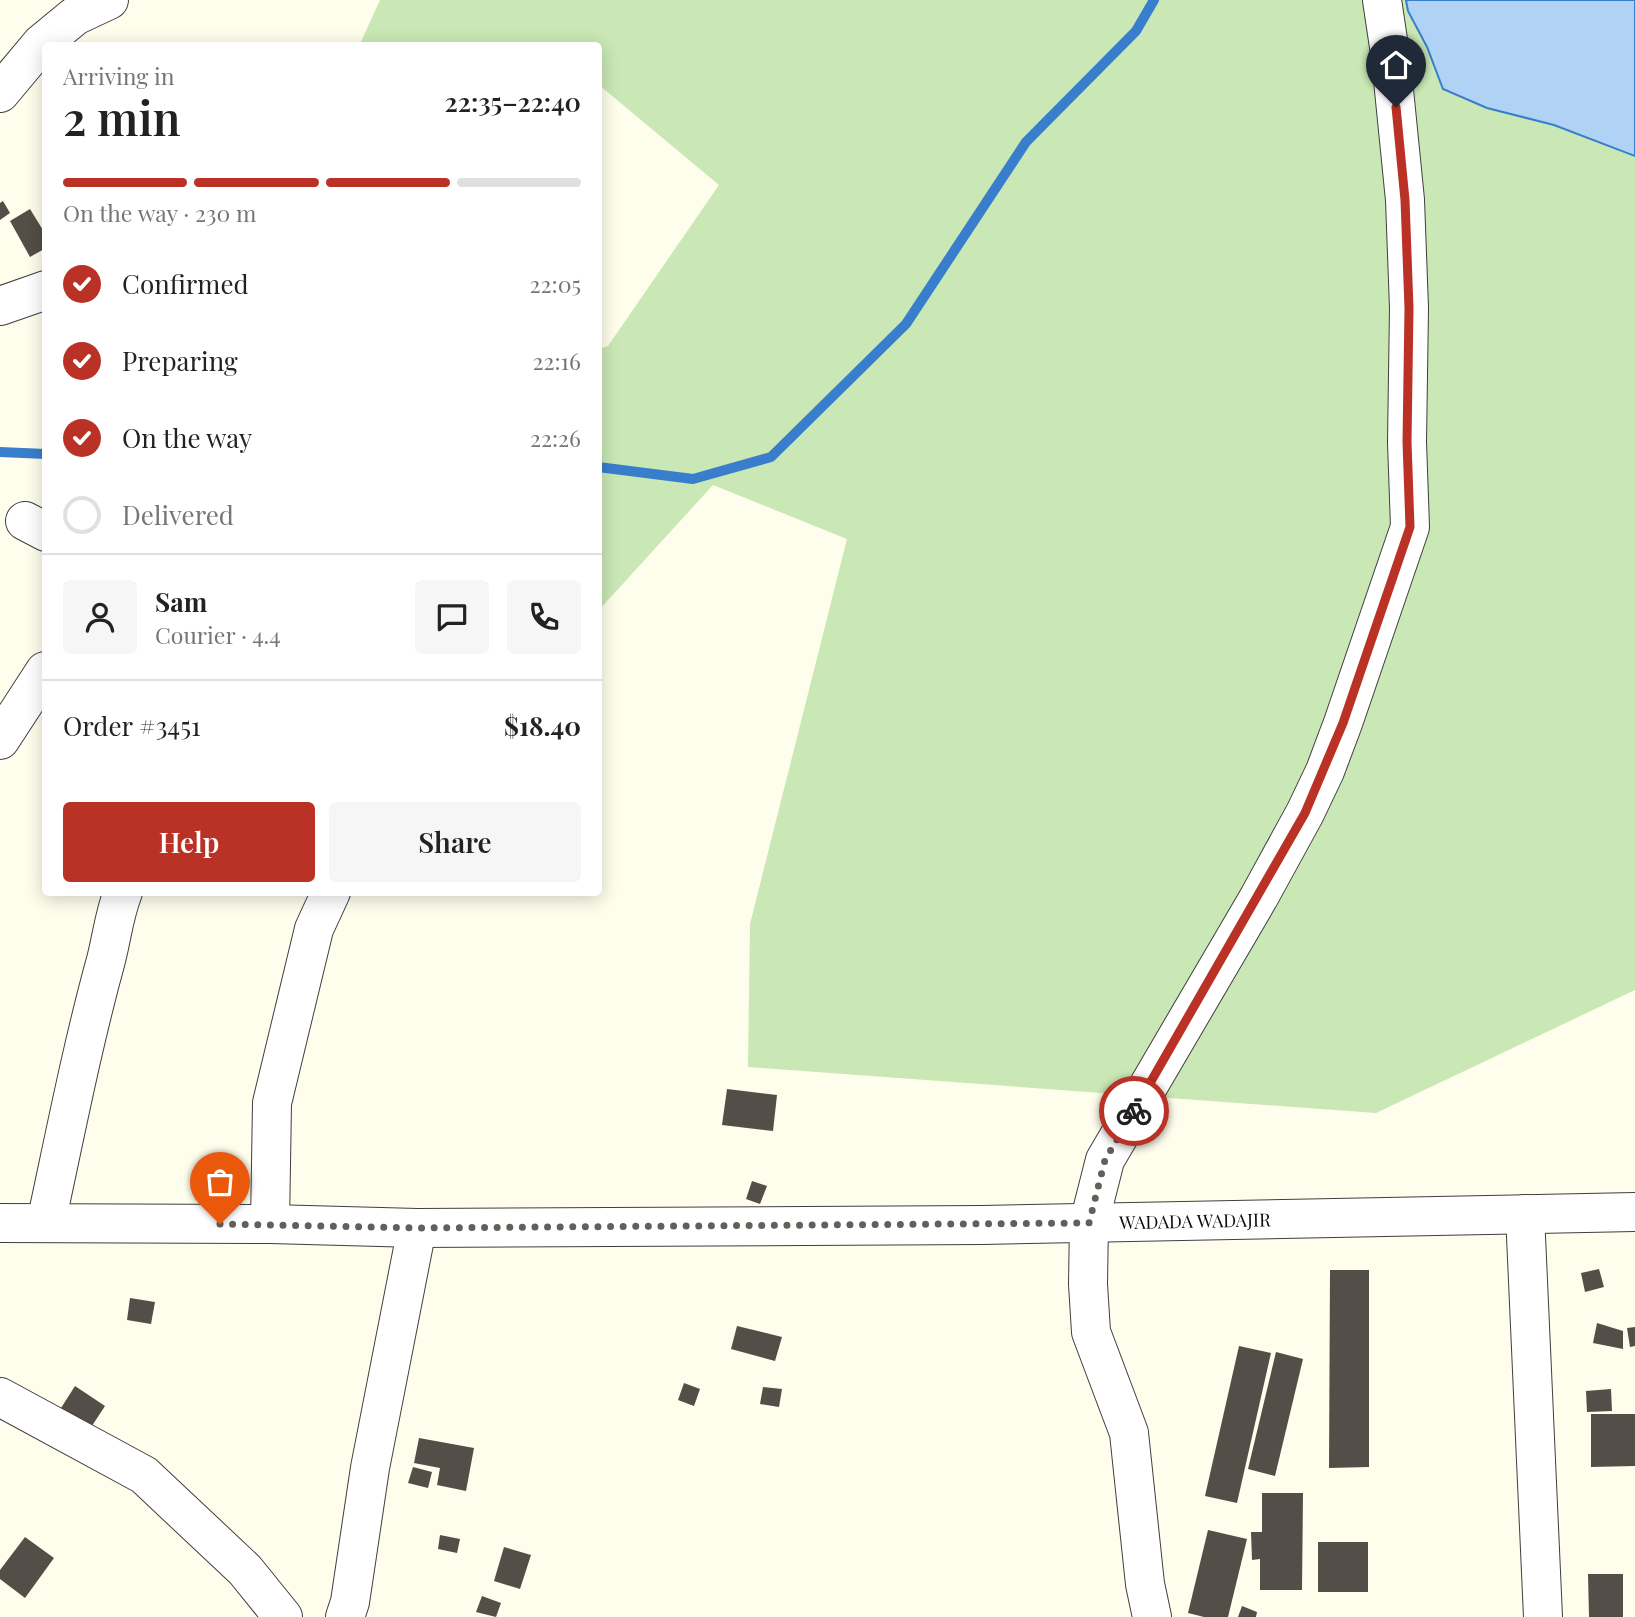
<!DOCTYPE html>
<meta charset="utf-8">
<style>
:root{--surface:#fff;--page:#f6f6f6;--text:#222;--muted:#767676;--line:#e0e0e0;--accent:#ba3126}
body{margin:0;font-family:"Playfair Display",serif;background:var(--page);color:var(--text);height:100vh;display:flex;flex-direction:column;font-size:26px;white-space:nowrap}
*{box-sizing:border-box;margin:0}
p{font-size:23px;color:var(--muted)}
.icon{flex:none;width:38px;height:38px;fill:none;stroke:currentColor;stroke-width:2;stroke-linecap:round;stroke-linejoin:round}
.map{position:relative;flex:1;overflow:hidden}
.side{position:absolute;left:42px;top:42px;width:560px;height:854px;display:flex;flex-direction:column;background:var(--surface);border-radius:7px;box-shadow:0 4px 18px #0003}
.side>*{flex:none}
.pin{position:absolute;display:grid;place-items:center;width:60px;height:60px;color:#fff;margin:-72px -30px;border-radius:50% 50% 50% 0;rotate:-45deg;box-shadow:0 0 7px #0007}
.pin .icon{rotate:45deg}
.courier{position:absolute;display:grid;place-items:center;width:70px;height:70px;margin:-35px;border:5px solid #ba3126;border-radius:50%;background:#fff;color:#222;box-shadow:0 2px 9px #0007}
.summary em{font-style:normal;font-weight:600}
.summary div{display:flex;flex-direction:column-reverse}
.summary{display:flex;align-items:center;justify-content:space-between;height:119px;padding:0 21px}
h1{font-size:46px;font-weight:600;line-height:52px}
.bar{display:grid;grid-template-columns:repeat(4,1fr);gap:10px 7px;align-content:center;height:84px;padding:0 21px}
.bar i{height:9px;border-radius:5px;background:var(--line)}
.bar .current{background:var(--accent)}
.bar p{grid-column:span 4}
.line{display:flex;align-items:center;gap:18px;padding:0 21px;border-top:2px solid var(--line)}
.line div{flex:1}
.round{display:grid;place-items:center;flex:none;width:74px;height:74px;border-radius:7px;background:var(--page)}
ol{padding:0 21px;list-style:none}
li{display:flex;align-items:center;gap:21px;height:77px}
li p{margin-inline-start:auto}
li .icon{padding:7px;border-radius:50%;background:var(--accent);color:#fff;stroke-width:4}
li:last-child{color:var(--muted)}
li i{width:38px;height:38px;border:4px solid var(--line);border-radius:50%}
.button{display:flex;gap:14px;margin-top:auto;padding:14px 21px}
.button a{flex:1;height:80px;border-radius:7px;background:var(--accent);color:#fff;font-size:28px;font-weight:600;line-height:80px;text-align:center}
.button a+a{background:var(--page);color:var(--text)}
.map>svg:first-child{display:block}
</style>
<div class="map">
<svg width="1635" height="1617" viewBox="0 0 1635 1617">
<rect width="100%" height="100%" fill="#fffdeb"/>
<polygon fill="#c9e8b5" points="380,0 1406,0 1408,11 1427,47 1487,108 1554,125 1635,156 1635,990 1376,1113 748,1067 750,924 847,539 713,485 598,611 599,349 608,346 719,185 599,85 598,46 359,46"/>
<polygon fill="#b0d3f5" stroke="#387ecc" stroke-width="2" points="1406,0 1635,0 1635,156 1554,125 1487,108 1443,89 1427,47 1408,11"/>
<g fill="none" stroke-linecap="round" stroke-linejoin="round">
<g stroke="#387ecc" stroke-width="10">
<polyline points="0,452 46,454"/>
<polyline points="598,467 693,479 771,457 906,324 1026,142 1136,31 1154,0"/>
</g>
</g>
<g fill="#544e48">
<polygon points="3,201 10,213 0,220 0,203"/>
<polygon points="30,209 46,235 46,248 30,257 10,221"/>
<polygon points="727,1089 777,1095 773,1131 722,1125"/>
<polygon points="752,1181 767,1186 760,1204 746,1199"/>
<polygon points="1599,1269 1604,1287 1585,1292 1581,1273"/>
<polygon points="1330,1270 1369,1270 1369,1467 1329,1468"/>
<polygon points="130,1298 155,1302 151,1324 127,1320"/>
<polygon points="1597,1323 1623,1331 1623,1349 1593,1343"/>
<polygon points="737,1326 782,1337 775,1361 731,1349"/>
<polygon points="1635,1327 1635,1346 1630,1347 1627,1328"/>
<polygon points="1239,1346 1271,1353 1237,1503 1205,1496"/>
<polygon points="1276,1352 1303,1359 1275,1476 1248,1469"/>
<polygon points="684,1383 700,1389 694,1406 678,1400"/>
<polygon points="75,1386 105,1406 84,1438 54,1419"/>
<polygon points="763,1387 782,1389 779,1407 760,1404"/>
<polygon points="1611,1389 1612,1411 1587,1412 1586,1391"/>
<polygon points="1591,1414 1635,1414 1635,1466 1591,1467"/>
<polygon points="419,1438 474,1448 466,1491 437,1485 440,1468 414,1463"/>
<polygon points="413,1467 432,1472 428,1488 408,1483"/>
<polygon points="1262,1493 1303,1493 1302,1590 1260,1590 1260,1559 1252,1560 1251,1532 1262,1532"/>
<polygon points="1208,1530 1247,1539 1228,1617 1204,1617 1188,1613"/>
<polygon points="440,1535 460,1539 457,1553 438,1549"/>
<polygon points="25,1537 54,1558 25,1598 0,1579 0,1570"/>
<rect x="1318" y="1542" width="50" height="50"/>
<polygon points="504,1547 531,1555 520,1589 494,1581"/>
<polygon points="1588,1574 1623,1574 1623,1617 1589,1617"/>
<polygon points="482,1596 501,1603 496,1617 476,1612"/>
<polygon points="1242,1606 1257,1612 1256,1617 1238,1617"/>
</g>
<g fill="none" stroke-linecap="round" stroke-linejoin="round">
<g stroke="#3f3f3f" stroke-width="40">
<g id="minor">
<polyline points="0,93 41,44 75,16 109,0"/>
<polyline points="0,306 46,290"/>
<polyline points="25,521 46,532"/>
<polyline points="0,740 45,671"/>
<polyline points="1525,1214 1543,1617"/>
<path id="s1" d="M0,1223L270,1224L417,1228L982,1225L1635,1212"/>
<path d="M46,1223C65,1135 82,1047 106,960C112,937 114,915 123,892"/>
<polyline points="270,1224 272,1103 314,929 331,892"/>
<polyline points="0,1397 144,1475 245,1570 283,1617"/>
<polyline points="345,1617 350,1602 370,1468 417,1228"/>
<polyline points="1152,1617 1145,1584 1129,1433 1091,1332 1088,1284 1089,1223 1105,1160 1259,897 1305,813 1325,771 1343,723 1410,527 1407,442 1409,308 1405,200 1391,60 1382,0"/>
</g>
</g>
<use href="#minor" stroke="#fff" stroke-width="38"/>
</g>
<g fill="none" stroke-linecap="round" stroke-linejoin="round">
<polyline stroke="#61605a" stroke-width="7" stroke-dasharray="0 12.6" points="220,1224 417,1228 1089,1223 1105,1160 1134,1111"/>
<polyline stroke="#ba3126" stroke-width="9" points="1134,1111 1305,813 1343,723 1410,527 1407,442 1409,308 1405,200 1396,107"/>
</g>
<g text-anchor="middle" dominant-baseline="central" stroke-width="7" stroke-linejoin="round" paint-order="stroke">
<g font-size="18" fill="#0c0c0c" stroke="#fff">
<text stroke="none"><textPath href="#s1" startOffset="1195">WADADA WADAJIR</textPath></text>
</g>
</g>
</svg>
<div class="pin" style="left:220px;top:1224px;background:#ea580c"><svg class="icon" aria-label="bag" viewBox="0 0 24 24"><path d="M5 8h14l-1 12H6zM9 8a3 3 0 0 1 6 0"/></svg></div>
<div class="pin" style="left:1396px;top:107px;background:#1f2937"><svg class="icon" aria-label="home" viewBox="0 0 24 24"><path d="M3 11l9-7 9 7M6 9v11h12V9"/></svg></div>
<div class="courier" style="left:1134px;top:1111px"><svg class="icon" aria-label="bike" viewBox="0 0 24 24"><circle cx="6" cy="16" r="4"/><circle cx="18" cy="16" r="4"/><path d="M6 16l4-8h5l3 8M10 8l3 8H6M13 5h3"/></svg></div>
<section class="side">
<div class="summary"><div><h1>2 min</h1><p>Arriving in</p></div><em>22:35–22:40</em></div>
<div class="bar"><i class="current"></i><i class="current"></i><i class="current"></i><i></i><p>On the way · 230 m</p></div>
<ol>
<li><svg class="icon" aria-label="check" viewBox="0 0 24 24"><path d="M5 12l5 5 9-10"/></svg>Confirmed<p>22:05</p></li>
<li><svg class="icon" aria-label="check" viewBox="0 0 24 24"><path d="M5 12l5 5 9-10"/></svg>Preparing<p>22:16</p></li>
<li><svg class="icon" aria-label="check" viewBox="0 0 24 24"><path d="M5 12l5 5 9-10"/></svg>On the way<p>22:26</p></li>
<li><i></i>Delivered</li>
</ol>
<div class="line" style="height:126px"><a class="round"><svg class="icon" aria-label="person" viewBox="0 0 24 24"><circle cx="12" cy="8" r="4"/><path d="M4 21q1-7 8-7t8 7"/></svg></a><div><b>Sam</b><p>Courier · 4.4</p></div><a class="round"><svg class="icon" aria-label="chat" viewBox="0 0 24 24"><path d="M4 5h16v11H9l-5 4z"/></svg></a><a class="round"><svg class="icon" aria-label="phone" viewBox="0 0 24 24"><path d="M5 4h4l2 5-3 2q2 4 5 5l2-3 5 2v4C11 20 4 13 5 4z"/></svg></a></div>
<div class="line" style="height:91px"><div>Order #3451</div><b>$18.40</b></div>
<div class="button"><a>Help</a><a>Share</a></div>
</section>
</div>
